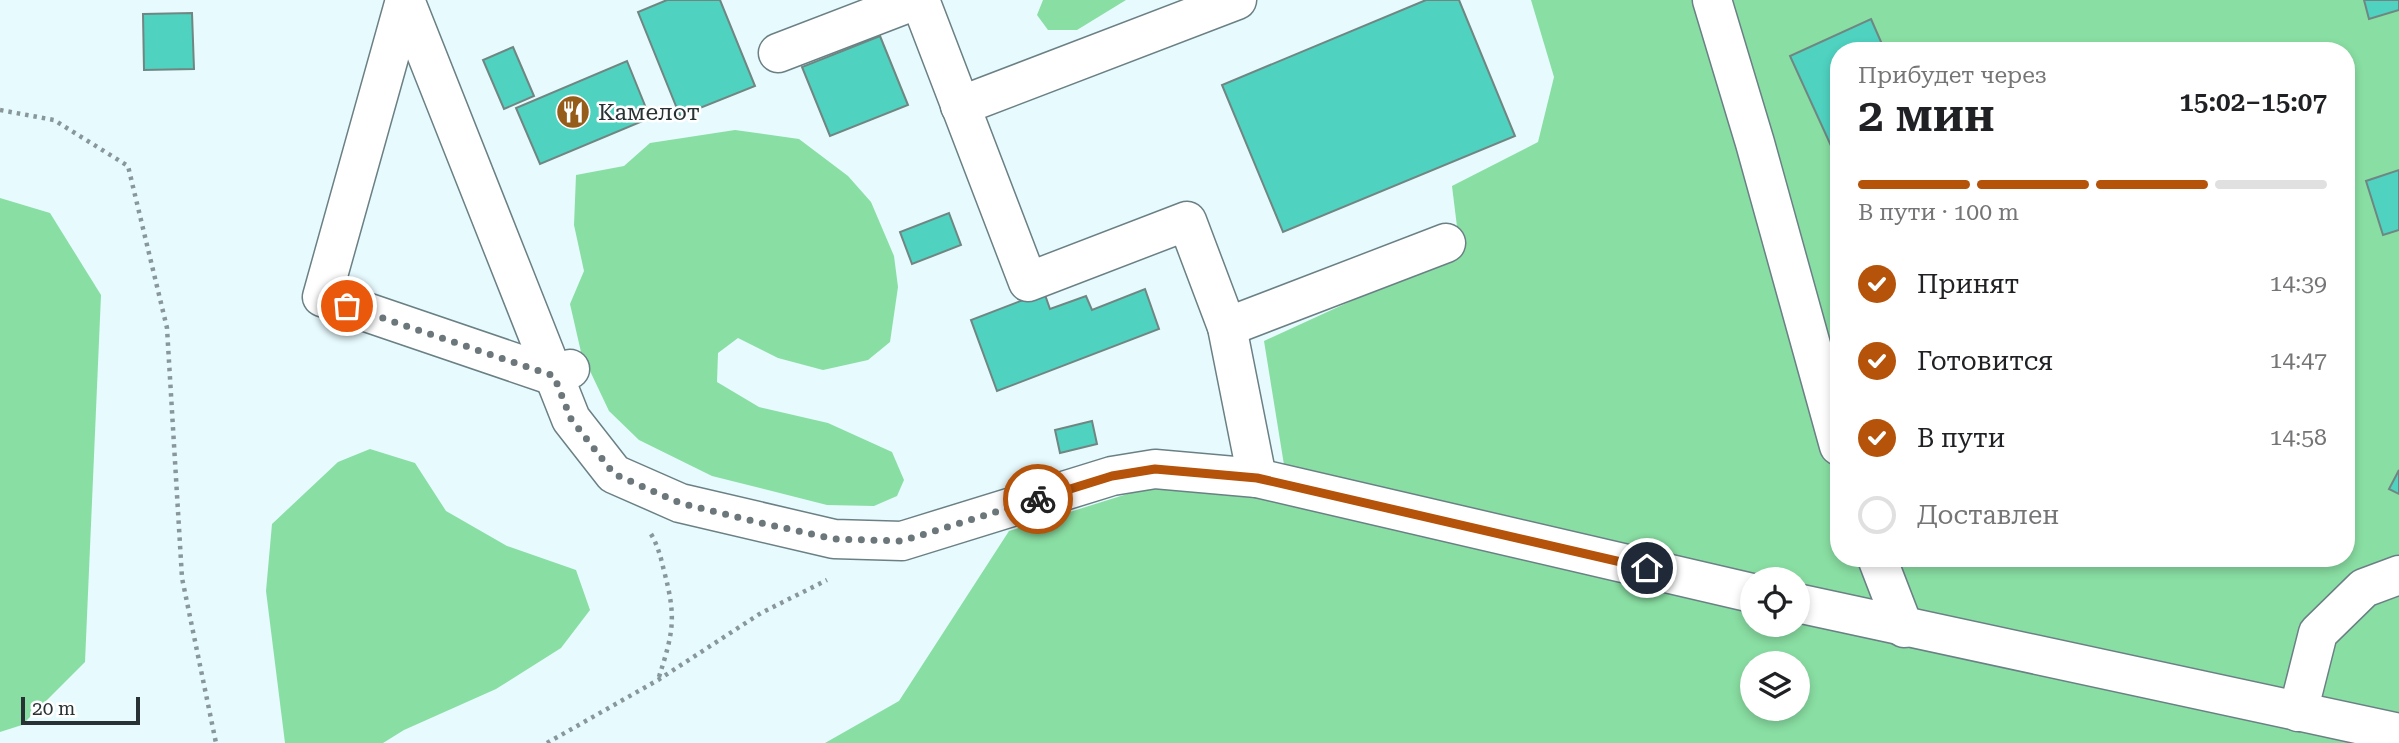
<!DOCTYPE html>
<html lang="ru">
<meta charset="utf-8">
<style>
:root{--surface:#fff;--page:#f6f6f6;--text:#202124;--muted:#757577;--line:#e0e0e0;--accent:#b45309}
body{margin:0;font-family:"Roboto Serif",serif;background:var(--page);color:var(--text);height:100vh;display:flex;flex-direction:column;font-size:26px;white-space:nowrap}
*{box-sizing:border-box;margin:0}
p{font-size:23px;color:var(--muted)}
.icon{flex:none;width:38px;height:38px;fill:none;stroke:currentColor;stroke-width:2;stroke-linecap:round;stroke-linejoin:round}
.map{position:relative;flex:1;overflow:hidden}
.panel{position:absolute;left:1830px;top:42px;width:525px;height:525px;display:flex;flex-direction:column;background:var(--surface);border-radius:28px;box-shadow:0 4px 10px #0003}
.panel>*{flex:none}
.tools{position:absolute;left:1740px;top:567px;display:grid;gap:14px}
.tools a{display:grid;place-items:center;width:70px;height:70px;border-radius:50%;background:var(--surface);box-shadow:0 4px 10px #0003;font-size:35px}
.scale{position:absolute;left:21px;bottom:18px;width:119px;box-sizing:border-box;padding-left:7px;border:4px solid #283133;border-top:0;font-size:19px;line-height:24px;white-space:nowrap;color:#283133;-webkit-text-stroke:5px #fff;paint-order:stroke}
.pin{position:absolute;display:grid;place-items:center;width:60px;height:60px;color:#fff;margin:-30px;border:4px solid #fff;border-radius:50%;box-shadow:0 2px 7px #0007}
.courier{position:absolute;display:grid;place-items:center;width:70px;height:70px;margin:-35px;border:5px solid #b45309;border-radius:50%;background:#fff;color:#222;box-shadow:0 2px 9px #0007}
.head em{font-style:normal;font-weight:600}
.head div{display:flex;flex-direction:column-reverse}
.head{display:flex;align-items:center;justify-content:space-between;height:119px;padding:0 28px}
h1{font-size:46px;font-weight:600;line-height:52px}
.bar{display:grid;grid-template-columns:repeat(4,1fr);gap:10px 7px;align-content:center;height:84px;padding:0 28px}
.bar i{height:9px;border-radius:5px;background:var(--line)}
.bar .selected{background:var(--accent)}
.bar p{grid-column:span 4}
ol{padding:0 28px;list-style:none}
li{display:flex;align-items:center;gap:21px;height:77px}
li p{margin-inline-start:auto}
li .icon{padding:7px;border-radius:50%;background:var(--accent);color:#fff;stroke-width:4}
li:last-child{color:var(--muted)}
li i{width:38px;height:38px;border:4px solid var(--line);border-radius:50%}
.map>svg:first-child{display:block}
</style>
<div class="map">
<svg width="2399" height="743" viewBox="0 0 2399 743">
<rect width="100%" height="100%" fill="#e7fafe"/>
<g fill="#89dea3" fill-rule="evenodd">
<polygon points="1043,0 1126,0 1077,30 1048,30 1037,15"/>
<path d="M1531,0H2399V743H825L899,701L1009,531L1156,485L1290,502L1264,341L1460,251L1452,186L1538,142L1554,77ZM1839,51H2347V558H1839ZM1752,579H1797V625H1752ZM1752,663H1797V709H1752Z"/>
<polygon points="735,130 799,139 848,176 871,202 894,256 898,287 890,342 868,360 823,370 778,358 738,338 718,353 717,382 759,407 828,423 892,452 904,480 897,496 874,506 827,505 712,476 639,440 609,411 581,352 570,304 584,271 574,225 576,175 624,166 650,143"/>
<polygon points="0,198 50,213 101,295 85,662 22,725 0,732"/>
<polygon points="370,449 415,463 446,511 507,546 576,570 590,610 561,648 496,689 404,730 383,743 285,743 266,591 272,524 338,462"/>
</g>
<g fill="#4fd2c0" stroke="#708682" stroke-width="2">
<polygon points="667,0 720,0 755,86 680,116 638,12"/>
<polygon points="1426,0 1459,0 1515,136 1283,232 1222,85"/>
<polygon points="2364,0 2399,0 2399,10 2369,19"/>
<polygon points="192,13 194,69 144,70 143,14"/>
<polygon points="1871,19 1885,51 1839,51 1839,145 1832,148 1790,56"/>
<polygon points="880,36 908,105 830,136 802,67"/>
<polygon points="513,47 534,96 504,109 483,60"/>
<polygon points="627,61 650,118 540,164 516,108"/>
<polygon points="2399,170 2399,230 2383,235 2366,181"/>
<polygon points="949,213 961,245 912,264 900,232"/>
<polygon points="1145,289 1159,329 997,391 971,320 1044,292 1050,309 1086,296 1092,310"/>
<polygon points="1092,421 1097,444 1060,453 1055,430"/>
<polygon points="2399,470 2399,494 2389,489"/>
</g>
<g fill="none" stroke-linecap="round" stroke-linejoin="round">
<g stroke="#6b8085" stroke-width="41">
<g id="minor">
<polyline points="405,0 571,419 614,474 680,503 834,539 902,541 1112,476 1155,469 1257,478 1752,593"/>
<polyline points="405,0 322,297 554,376 570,369"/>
<polyline points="920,0 1028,282 1187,221 1227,327 1257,478"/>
<polyline points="1712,0 1755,143 1839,446"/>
<polyline points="778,53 916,0"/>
<polyline points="960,106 1237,0"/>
<polyline points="1227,327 1446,243"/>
<polyline points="1877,558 1904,628"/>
<polyline points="1797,603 2399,733"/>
<polyline points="2298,712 2318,633 2364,588 2399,575"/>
</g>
</g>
<g stroke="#89979a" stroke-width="4.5" stroke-dasharray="3.5 5" stroke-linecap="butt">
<polyline points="0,110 54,120 128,166 167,328 182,578 216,743"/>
<path d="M651,534C658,546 661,558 664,571C677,619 673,633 658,680"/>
<polyline points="547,743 658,680 761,613 827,580"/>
</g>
<use href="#minor" stroke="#fff" stroke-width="38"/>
</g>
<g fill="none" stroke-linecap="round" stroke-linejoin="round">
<polyline stroke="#6b777a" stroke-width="7" stroke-dasharray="0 12.6" points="347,306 554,376 571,419 614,474 680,503 757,522 834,539 902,541 1038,499"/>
<polyline stroke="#b45309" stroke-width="9" points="1038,499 1112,476 1155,469 1257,478 1647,568"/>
</g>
<defs>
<g id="restaurant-disc" transform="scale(1.75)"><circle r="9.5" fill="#965c1a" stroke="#fff"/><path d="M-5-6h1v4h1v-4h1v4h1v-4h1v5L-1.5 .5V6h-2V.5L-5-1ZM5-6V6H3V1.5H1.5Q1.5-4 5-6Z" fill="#fff"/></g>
</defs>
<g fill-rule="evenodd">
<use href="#restaurant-disc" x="573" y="112"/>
</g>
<g text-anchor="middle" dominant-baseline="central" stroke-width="5" stroke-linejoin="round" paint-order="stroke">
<g font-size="23" fill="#283133" stroke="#fff" text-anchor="start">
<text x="598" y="112">Камелот</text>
</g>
</g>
</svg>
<div class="tools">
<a><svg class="icon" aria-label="locate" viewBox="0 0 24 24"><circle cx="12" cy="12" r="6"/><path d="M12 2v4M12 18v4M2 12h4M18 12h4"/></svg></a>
<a><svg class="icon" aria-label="layers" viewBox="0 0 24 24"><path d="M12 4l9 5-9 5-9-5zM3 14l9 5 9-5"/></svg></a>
</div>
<div class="scale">20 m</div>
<div class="pin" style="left:347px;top:306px;background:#ea580c"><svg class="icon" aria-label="bag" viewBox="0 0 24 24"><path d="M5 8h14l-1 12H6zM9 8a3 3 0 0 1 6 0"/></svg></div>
<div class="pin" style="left:1647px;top:568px;background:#1f2937"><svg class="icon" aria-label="home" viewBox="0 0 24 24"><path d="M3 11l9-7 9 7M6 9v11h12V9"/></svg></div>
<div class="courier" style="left:1038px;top:499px"><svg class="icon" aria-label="bike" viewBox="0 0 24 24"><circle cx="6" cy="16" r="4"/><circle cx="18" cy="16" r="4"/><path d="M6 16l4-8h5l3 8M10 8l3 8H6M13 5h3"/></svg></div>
<section class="panel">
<div class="head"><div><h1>2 мин</h1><p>Прибудет через</p></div><em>15:02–15:07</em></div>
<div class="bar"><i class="selected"></i><i class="selected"></i><i class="selected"></i><i></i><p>В пути · 100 m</p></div>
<ol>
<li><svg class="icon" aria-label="check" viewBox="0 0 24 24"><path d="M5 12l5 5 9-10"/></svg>Принят<p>14:39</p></li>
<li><svg class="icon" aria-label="check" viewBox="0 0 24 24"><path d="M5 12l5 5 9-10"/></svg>Готовится<p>14:47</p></li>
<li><svg class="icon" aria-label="check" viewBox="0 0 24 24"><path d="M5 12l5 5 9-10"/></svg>В пути<p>14:58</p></li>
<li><i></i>Доставлен</li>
</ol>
</section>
</div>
